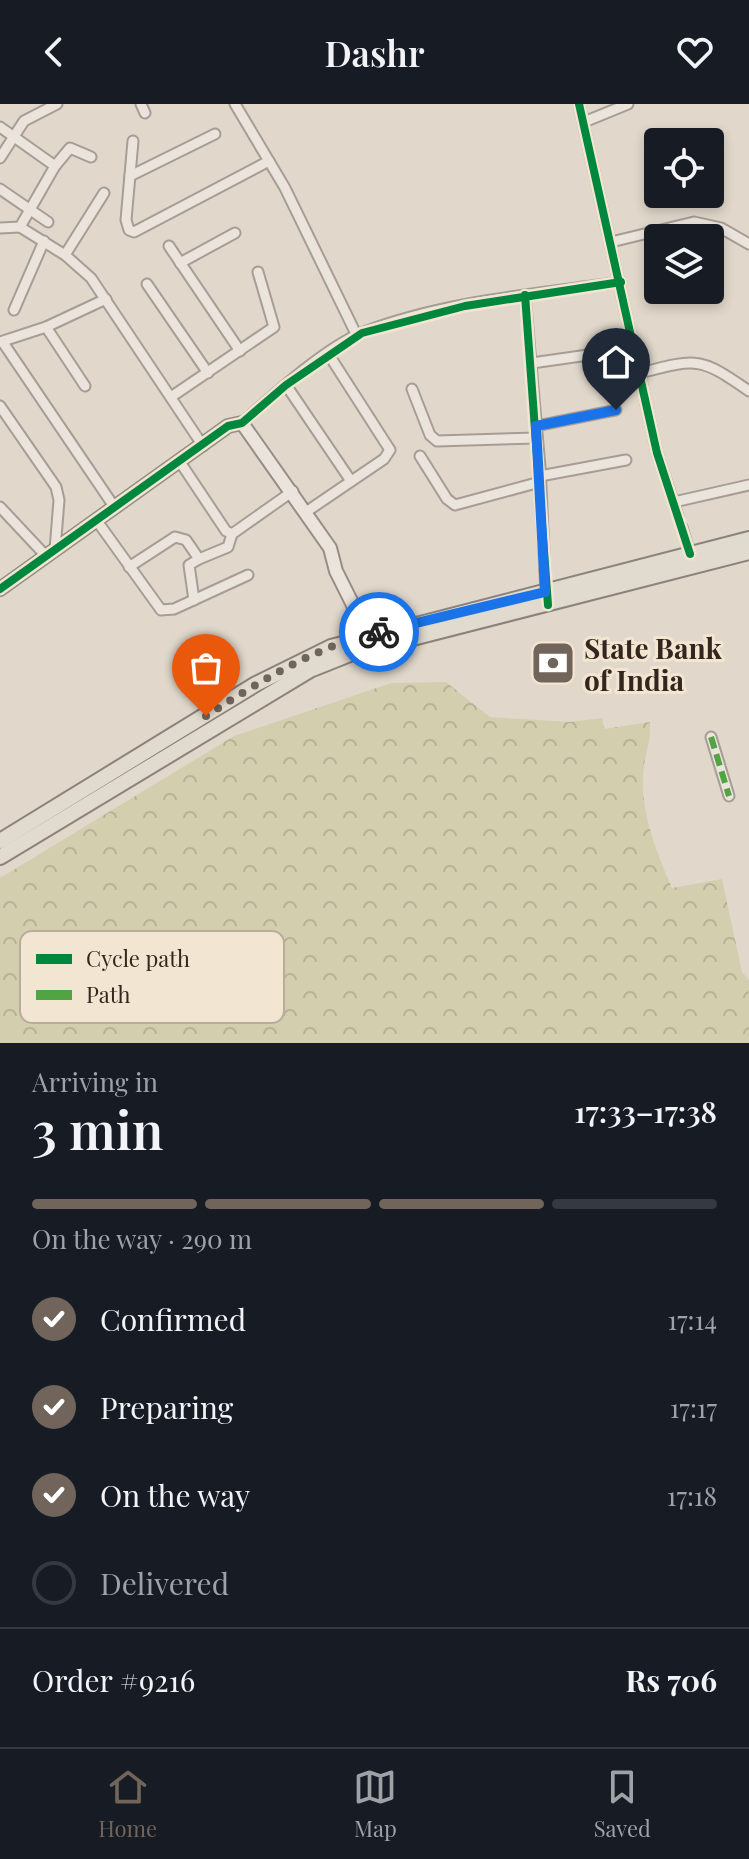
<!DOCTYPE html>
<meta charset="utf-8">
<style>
:root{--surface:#171b24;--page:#20242c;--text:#f1f3f6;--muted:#9ea1a6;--line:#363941;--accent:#70645b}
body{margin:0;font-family:"Playfair Display",serif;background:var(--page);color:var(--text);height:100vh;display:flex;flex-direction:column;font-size:30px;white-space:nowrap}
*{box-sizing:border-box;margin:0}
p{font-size:26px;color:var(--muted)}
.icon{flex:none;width:44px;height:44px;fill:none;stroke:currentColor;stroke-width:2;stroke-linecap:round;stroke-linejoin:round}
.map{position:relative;height:939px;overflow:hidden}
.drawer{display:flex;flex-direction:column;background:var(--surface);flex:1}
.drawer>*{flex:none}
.tools{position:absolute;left:644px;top:24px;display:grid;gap:16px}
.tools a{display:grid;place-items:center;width:80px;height:80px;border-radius:8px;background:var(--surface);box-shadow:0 4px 12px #0003;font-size:40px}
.pin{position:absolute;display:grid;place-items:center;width:68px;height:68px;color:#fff;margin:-82px -34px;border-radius:50% 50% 50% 0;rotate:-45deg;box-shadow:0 0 8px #0007}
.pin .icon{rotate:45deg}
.courier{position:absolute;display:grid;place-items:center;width:80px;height:80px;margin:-40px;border:6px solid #1a73e8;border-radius:50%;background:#fff;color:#222;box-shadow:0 2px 10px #0007}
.headline em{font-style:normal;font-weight:600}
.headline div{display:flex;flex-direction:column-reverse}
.headline{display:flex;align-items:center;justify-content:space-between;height:136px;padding:0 32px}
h1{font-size:52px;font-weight:600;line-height:60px}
.bar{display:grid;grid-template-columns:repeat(4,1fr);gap:12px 8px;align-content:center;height:96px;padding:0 32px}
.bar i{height:10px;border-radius:6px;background:var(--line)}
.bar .on{background:var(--accent)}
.bar p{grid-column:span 4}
.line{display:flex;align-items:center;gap:20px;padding:0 32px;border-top:2px solid var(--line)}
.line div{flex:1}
ol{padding:0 32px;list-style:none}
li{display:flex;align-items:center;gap:24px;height:88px}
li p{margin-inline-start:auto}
li .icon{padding:8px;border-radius:50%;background:var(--accent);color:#fff;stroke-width:4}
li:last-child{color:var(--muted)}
li i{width:44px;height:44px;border:4px solid var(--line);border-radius:50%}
header{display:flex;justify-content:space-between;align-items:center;height:104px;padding:0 32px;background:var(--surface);font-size:36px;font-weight:600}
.dock{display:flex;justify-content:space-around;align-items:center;height:112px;border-top:2px solid var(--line);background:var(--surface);font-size:22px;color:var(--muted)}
.dock a{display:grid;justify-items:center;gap:4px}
.dock .on{color:var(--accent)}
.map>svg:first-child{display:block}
</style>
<header><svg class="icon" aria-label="back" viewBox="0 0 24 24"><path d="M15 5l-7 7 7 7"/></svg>Dashr<svg class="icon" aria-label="heart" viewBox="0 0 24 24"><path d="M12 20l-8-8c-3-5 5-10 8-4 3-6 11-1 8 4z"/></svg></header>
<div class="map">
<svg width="749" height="939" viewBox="0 0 749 939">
<defs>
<pattern id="forest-crowns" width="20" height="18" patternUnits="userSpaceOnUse" patternTransform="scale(2)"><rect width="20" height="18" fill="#d3cfae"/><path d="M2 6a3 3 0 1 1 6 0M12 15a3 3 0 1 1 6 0" fill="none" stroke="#b6b295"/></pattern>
</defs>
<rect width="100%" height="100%" fill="#e1d8cb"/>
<path fill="url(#forest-crowns)" d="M446,578L490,613L570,618L602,614L604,625L650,618C651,639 647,643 644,661C638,703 656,747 672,784L722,775L742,868L749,876V939H0V774L234,632L391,579Z"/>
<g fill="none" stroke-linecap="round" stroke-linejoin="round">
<g stroke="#a69d95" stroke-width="13">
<g id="street">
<polyline points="141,0 145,9"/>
<polyline points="235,0 285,84 357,232"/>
<polyline points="579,0 657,349 678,412"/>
<polyline points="584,18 628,0"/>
<polyline points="0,23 55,62"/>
<polyline points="133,37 126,116 129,126 134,128 269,57"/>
<polyline points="0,54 24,17 57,0"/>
<polyline points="130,72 215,30"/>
<polyline points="0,85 48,118"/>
<polyline points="20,123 65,151 91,174 203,342"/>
<polyline points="0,124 20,123 55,62 70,44 91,53"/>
<polyline points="611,138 694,118 721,124 749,140"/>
<polyline points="169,142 240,247"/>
<polyline points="65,151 104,89"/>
<polyline points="180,159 235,129"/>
<polyline points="147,180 208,269"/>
<polyline points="525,191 540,363 546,490"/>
<polyline points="14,206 44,137"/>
<polyline points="46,223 85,282"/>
<polyline points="0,238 46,223 106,195"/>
<polyline points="4,240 115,404"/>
<polyline points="532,259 609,248"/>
<path d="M640,269C698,254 700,253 749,287"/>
<polyline points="286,281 351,377"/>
<polyline points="412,285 430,331 437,337 537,334"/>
<polyline points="171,293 274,223 258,168"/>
<polyline points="0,302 56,383 59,396 55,446"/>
<path d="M242,319C272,292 327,242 364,228C445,197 536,190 621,178"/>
<polyline points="536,322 616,306"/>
<polyline points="420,352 447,395 455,401 540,378"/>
<polyline points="180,358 226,427 232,430 293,387"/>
<polyline points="540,372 626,356"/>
<polyline points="674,398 749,381"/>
<polyline points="0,403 46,452"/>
<polyline points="306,408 384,355 390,346 329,251"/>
<polyline points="97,417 161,506 174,505 248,471"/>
<polyline points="682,423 690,450"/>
<polyline points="129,463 175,433 186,436 199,455 228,443 232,430"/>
<polyline points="194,496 189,461 199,455"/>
<polyline points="711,633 729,692"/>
</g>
</g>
<g stroke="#968d84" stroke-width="16">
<polyline id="secondary" points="0,485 228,322 242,319 330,444 336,467 368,531"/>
</g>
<g stroke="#8b837b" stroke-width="18">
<g id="primary">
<polyline points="0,737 256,580 331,543 749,435"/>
<polyline points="0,753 310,566 350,550 749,448"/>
</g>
</g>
<use href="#street" stroke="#eae4dd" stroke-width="9"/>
<use href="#secondary" stroke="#eae4dd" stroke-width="12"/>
<use href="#primary" stroke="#e1dacf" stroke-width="14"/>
<polyline stroke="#52a341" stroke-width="6" stroke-dasharray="12 6" stroke-linecap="butt" points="711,633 729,692"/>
<g stroke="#f2e5d1" stroke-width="13">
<g id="cycleway">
<polyline points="579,0 657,349 690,450"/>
<polyline points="525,191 548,501"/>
<polyline points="0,485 228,322 242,319 286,281 362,229 465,202 621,178"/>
</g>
</g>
<use href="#cycleway" stroke="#00873e" stroke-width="8"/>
</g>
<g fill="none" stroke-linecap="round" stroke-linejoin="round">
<path stroke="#70645b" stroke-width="8" stroke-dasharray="0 14.4" d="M206,612C259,578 316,542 379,528"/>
<polyline stroke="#1a73e8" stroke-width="10" points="379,528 545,488 536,322 616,306"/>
</g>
<defs>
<g id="bank-square" transform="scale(2.3)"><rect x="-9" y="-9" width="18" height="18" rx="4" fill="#70645b" stroke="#f2e5d1"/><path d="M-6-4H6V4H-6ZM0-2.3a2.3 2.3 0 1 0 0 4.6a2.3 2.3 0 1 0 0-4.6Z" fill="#fff"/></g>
</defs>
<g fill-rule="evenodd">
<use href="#bank-square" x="553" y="559"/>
</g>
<g text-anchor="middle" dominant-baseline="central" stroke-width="6" stroke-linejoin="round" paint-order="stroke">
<g font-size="28" font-weight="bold" fill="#33261e" stroke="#f2e5d1" text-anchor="start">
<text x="584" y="543">State Bank<tspan x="584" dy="32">of India</tspan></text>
</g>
</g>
<rect x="20" y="827" width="264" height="92" rx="12" fill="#f2e5d1" stroke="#b9ac9b" stroke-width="2"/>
<rect x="36" y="850" width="36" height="10" fill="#00873e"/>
<rect x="36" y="886" width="36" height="10" fill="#52a341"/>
<g font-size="22" fill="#33261e">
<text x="86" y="863">Cycle path</text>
<text x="86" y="899">Path</text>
</g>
</svg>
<div class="tools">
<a><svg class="icon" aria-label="locate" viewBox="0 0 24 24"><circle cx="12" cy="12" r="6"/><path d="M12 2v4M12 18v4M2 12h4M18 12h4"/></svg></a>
<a><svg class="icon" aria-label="layers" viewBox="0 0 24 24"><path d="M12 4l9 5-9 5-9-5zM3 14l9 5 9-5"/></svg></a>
</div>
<div class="pin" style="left:206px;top:612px;background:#ea580c"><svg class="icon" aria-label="bag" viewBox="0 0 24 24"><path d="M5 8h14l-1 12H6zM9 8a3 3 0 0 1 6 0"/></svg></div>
<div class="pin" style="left:616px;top:306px;background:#1f2937"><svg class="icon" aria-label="home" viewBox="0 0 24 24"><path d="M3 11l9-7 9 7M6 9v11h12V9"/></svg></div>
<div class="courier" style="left:379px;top:528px"><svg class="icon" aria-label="bike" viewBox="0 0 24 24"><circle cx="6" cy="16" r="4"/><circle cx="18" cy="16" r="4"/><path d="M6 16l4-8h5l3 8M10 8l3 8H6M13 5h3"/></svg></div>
</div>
<section class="drawer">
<div class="headline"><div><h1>3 min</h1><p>Arriving in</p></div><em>17:33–17:38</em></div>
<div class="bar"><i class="on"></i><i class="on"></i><i class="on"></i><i></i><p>On the way · 290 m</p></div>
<ol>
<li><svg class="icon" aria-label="check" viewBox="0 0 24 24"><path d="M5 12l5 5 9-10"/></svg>Confirmed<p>17:14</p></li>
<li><svg class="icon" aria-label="check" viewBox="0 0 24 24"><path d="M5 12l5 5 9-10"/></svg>Preparing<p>17:17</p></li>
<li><svg class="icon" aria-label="check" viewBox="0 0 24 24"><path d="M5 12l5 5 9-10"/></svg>On the way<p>17:18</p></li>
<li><i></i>Delivered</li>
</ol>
<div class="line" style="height:104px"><div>Order #9216</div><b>Rs 706</b></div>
</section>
<nav class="dock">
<a class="on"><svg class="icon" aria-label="home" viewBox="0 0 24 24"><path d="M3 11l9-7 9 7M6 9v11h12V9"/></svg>Home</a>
<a><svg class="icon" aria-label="map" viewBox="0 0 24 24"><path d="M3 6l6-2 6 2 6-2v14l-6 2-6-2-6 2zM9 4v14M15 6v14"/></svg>Map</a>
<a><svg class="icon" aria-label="saved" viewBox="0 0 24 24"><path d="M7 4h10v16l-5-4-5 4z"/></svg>Saved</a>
</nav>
